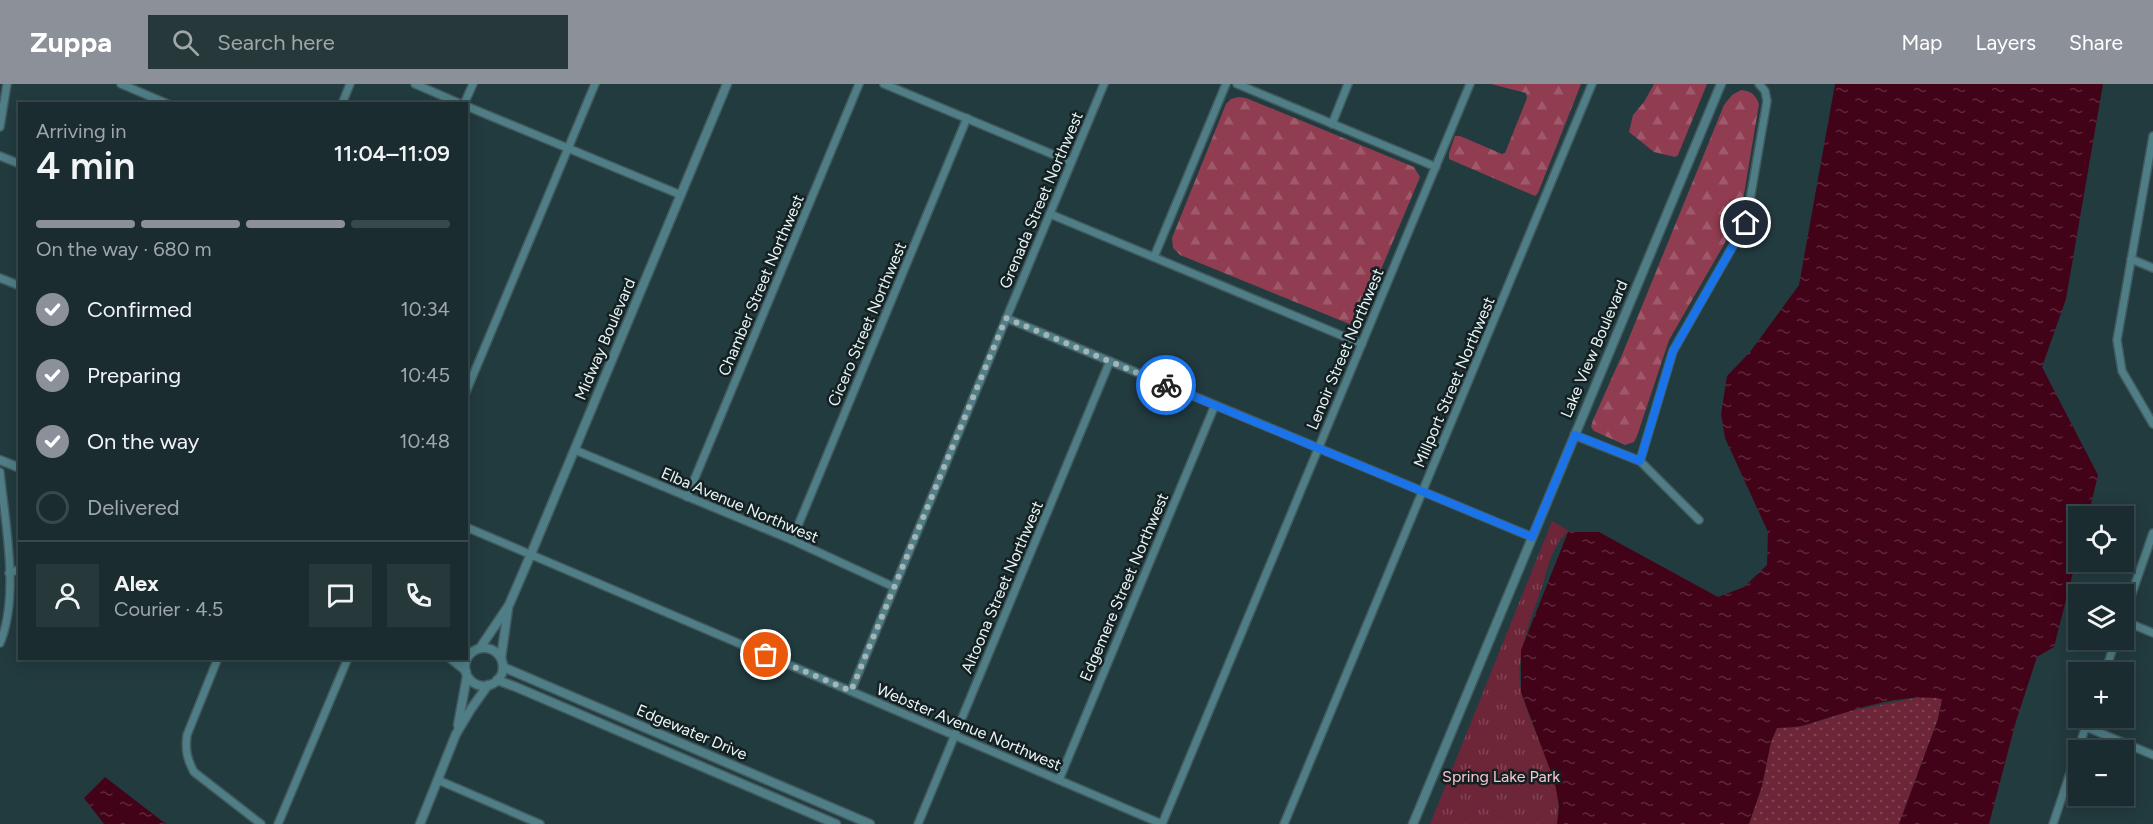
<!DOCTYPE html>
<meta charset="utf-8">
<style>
:root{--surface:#1a2c2f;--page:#27383b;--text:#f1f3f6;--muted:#9fa7aa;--line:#38484b;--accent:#8c9099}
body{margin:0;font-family:Figtree,sans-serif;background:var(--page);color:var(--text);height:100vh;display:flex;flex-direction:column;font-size:22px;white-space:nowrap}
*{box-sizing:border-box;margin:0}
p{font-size:20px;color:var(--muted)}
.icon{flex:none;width:33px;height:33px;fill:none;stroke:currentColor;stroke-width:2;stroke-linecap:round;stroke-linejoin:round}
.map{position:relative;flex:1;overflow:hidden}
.side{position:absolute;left:18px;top:18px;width:450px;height:558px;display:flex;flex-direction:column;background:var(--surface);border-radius:0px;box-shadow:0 3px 15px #0003,0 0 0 2px var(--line)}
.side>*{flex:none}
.fabs{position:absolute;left:2068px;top:422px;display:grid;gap:12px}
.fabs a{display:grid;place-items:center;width:66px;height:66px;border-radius:0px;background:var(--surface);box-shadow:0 3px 15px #0003,0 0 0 2px var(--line);font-size:30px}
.pin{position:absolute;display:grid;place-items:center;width:51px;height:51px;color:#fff;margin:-26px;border:3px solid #fff;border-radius:50%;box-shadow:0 2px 6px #0007}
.courier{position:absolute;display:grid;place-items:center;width:60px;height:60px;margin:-30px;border:4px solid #1a73e8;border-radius:50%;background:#fff;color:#222;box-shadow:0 2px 8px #0007}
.head em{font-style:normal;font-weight:600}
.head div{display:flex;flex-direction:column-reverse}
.head{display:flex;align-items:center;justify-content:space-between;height:102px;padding:0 18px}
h1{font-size:39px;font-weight:600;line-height:45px}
.bar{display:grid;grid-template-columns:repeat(4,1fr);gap:9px 6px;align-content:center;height:72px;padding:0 18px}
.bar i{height:8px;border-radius:4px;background:var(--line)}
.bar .current{background:var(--accent)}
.bar p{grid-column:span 4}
.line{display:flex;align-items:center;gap:15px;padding:0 18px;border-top:2px solid var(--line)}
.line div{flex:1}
.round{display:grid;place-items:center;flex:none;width:63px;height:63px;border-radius:0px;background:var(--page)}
ol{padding:0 18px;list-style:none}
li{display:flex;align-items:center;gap:18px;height:66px}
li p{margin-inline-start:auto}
li .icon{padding:6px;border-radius:50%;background:var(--accent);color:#fff;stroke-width:4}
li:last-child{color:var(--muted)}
li i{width:33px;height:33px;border:3px solid var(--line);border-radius:50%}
header{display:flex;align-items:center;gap:36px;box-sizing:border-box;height:84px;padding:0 30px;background:var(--accent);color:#fff}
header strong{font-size:28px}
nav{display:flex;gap:33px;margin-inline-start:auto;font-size:21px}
.search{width:420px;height:54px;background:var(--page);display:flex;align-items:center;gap:15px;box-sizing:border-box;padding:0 21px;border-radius:0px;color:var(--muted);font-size:22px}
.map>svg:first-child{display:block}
</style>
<header>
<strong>Zuppa</strong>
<div class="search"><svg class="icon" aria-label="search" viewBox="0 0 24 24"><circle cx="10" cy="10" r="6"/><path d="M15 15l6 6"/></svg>Search here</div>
<nav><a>Map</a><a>Layers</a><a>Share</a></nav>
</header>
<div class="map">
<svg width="2153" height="740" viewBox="0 0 2153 740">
<defs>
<pattern id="grass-dots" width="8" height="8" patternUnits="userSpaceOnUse" patternTransform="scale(1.5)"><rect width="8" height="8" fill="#6d2538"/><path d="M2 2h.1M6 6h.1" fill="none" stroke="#824556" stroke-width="1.8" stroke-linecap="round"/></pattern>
<pattern id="forest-firs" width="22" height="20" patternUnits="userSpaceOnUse" patternTransform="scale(1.5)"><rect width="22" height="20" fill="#903c51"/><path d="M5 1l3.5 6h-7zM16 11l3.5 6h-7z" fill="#a0596b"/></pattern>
<pattern id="park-tufts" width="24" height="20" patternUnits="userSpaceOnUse" patternTransform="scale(1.5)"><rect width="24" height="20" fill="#6d2538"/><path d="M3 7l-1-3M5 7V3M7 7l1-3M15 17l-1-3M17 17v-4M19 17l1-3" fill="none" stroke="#824556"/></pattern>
<pattern id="water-ripples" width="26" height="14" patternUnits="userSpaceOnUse" patternTransform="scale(1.5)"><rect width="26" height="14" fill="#420319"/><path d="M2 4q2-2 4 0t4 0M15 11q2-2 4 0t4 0" fill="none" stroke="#5d283b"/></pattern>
</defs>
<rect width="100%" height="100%" fill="#223b3f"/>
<polygon fill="url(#grass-dots)" points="1920,613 1942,614 1938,635 1899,740 1749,740 1762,702 1771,658 1777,644 1803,642 1850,627"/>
<g fill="url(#forest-firs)">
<polygon points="1491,0 1581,0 1538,109 1535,112 1449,75 1449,69 1455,52 1460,52 1502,70 1505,69 1527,14 1526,9"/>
<polygon points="1654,0 1707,0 1678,71 1675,73 1654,68 1629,48 1633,31 1644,18"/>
<path d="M1741,6C1751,7 1755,10 1759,20L1742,122L1734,143L1669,256L1637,352L1634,358L1625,361L1594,347L1591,343L1593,336L1622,271L1724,21L1732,11Z"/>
<polygon points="1238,13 1246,14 1414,83 1420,93 1359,238 1352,241 1180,171 1173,164 1172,154 1226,20 1231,15"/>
</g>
<path fill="url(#park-tufts)" d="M1552,437L1569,447C1552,460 1548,484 1542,503C1531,535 1513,576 1522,610C1532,651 1566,697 1557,740H1430Z"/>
<g fill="url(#water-ripples)">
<path d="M1835,0H2103L2066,215L2042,283L2098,391L2088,432H2079V465L2054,563L2037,573L2016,637L1989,740H1899L1938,635L1942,615C1898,608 1847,629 1805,641C1796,644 1786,643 1777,644L1771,658L1762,702L1749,740H1557L1559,722L1555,699L1521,608V566L1568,448H1599L1718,513L1744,503L1767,481L1768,448L1725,354L1721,330L1727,292L1750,268L1799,201Z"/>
<polygon points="105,693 166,740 104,740 84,714"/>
</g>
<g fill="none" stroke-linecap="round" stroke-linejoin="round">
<g stroke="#42595d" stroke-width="10">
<g id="minor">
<polyline points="121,0 168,20"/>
<polyline points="415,0 461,20"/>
<polyline points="884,0 1071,78"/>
<polyline points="1237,0 1436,83"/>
<polyline points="342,20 350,0"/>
<polyline points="464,20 473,0"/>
<polyline points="466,22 681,111"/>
<polyline points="1332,40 1348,0"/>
<polyline points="0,43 7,0"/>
<polyline points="2153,52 2117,256 2122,287 2153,340"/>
<polyline points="0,72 20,80"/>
<polyline points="1050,130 1362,260"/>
<polyline points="1154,173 1226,0"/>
<polyline points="2131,175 2153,184"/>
<polyline points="0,194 20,202"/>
<polyline points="1006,234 1532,453"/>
<polyline points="466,308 595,0"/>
<polyline points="1574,351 1640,377 1699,436"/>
<polyline points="575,366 792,456 894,503"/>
<polyline points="1640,377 1673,267 1746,139 1767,17 1765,7 1759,0"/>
<path d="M0,388C5,439 20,511 0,559"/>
<polyline points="687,413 859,0"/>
<polyline points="466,443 1162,740 1470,0"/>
<polyline points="792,456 967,34"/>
<polyline points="9,489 20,485"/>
<polyline points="2124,532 2153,449"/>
<polyline points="2124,537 2153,549"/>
<path d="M218,574L187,651C185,666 187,675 194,688L261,740"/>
<polyline points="2105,588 2116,555"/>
<polyline points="851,607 1104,0"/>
<polyline points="2086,643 2153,671"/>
<polyline points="438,696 540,740"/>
<polyline points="1059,696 1215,321"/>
<polyline points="278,740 348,574"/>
<polyline points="918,740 1110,277"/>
<polyline points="1284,740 1592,0"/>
<polyline points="2053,740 2089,633"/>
</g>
</g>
<g stroke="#42595d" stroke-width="11">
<g id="tertiary">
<polyline points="0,376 20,384"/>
<polyline points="480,564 509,521 531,470 727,0"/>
<circle cx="484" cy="583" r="19"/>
<polyline points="450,574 466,587"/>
<polyline points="501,574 508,525"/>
<polyline points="503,583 870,740"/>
<polyline points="497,596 516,603 836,740"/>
<polyline points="458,641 467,592"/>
<polyline points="420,740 456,650 471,625 488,601"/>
<polyline points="1413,740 1721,0"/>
</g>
</g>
<use href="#minor" stroke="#4f7e86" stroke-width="7"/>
<use href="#tertiary" stroke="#4f7e86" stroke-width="8"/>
</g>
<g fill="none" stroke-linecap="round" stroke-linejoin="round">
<polyline stroke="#a2b5b7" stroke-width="6" stroke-dasharray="0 10.8" points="766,571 851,607 1006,234 1166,301"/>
<polyline stroke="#1a73e8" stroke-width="8" points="1166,301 1532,453 1575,351 1640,377 1673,267 1746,139"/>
</g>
<g text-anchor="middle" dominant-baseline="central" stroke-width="5" stroke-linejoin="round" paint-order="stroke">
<g font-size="16" fill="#e7f6f8" stroke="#152022">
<text transform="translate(1041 116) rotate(-67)">Grenada Street Northwest</text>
<text transform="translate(761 201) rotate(-67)">Chamber Street Northwest</text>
<text transform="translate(867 240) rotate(-67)">Cicero Street Northwest</text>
<text transform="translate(605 255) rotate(-67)">Midway Boulevard</text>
<text transform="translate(1345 265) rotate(-67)">Lenoir Street Northwest</text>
<text transform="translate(1594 265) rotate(-67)">Lake View Boulevard</text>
<text transform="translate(1454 298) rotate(-67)">Millport Street Northwest</text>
<text transform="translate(740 421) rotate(23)">Elba Avenue Northwest</text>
<text transform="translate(1002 503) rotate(-67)">Altoona Street Northwest</text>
<text transform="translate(1124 503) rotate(-67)">Edgemere Street Northwest</text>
<text transform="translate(969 643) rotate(23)">Webster Avenue Northwest</text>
<text transform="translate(692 648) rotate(23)">Edgewater Drive</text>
</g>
<g font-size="16" fill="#f7c5cd" stroke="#152022">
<text x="1501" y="692">Spring Lake Park</text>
</g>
</g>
</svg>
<div class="fabs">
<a><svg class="icon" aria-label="locate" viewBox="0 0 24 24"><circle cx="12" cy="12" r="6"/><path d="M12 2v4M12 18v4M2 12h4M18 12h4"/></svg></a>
<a><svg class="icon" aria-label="layers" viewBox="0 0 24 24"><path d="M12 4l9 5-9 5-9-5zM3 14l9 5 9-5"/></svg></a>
<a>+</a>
<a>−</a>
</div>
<div class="pin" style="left:766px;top:571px;background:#ea580c"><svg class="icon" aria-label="bag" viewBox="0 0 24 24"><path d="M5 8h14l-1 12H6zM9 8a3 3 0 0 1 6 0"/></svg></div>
<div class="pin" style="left:1746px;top:139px;background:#1f2937"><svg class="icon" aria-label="home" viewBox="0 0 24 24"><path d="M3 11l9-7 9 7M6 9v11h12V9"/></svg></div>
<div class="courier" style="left:1166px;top:301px"><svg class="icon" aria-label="bike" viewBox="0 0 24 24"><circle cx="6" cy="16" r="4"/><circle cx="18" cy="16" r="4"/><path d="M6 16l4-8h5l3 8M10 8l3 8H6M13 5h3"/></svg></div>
<section class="side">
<div class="head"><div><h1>4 min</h1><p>Arriving in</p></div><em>11:04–11:09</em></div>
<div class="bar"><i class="current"></i><i class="current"></i><i class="current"></i><i></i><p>On the way · 680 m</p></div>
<ol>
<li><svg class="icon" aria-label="check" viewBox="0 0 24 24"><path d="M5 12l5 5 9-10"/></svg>Confirmed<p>10:34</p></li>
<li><svg class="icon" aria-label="check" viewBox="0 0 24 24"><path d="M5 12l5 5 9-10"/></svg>Preparing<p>10:45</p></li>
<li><svg class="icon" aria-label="check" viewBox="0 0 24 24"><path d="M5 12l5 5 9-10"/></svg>On the way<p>10:48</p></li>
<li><i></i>Delivered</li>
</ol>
<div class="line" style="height:108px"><a class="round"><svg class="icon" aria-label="person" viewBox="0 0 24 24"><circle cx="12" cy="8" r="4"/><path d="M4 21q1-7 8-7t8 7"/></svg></a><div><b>Alex</b><p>Courier · 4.5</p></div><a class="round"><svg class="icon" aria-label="chat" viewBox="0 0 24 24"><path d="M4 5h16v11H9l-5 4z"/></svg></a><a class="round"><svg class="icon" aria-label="phone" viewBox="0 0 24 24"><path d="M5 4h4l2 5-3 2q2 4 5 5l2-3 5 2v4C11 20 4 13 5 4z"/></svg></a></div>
</section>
</div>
